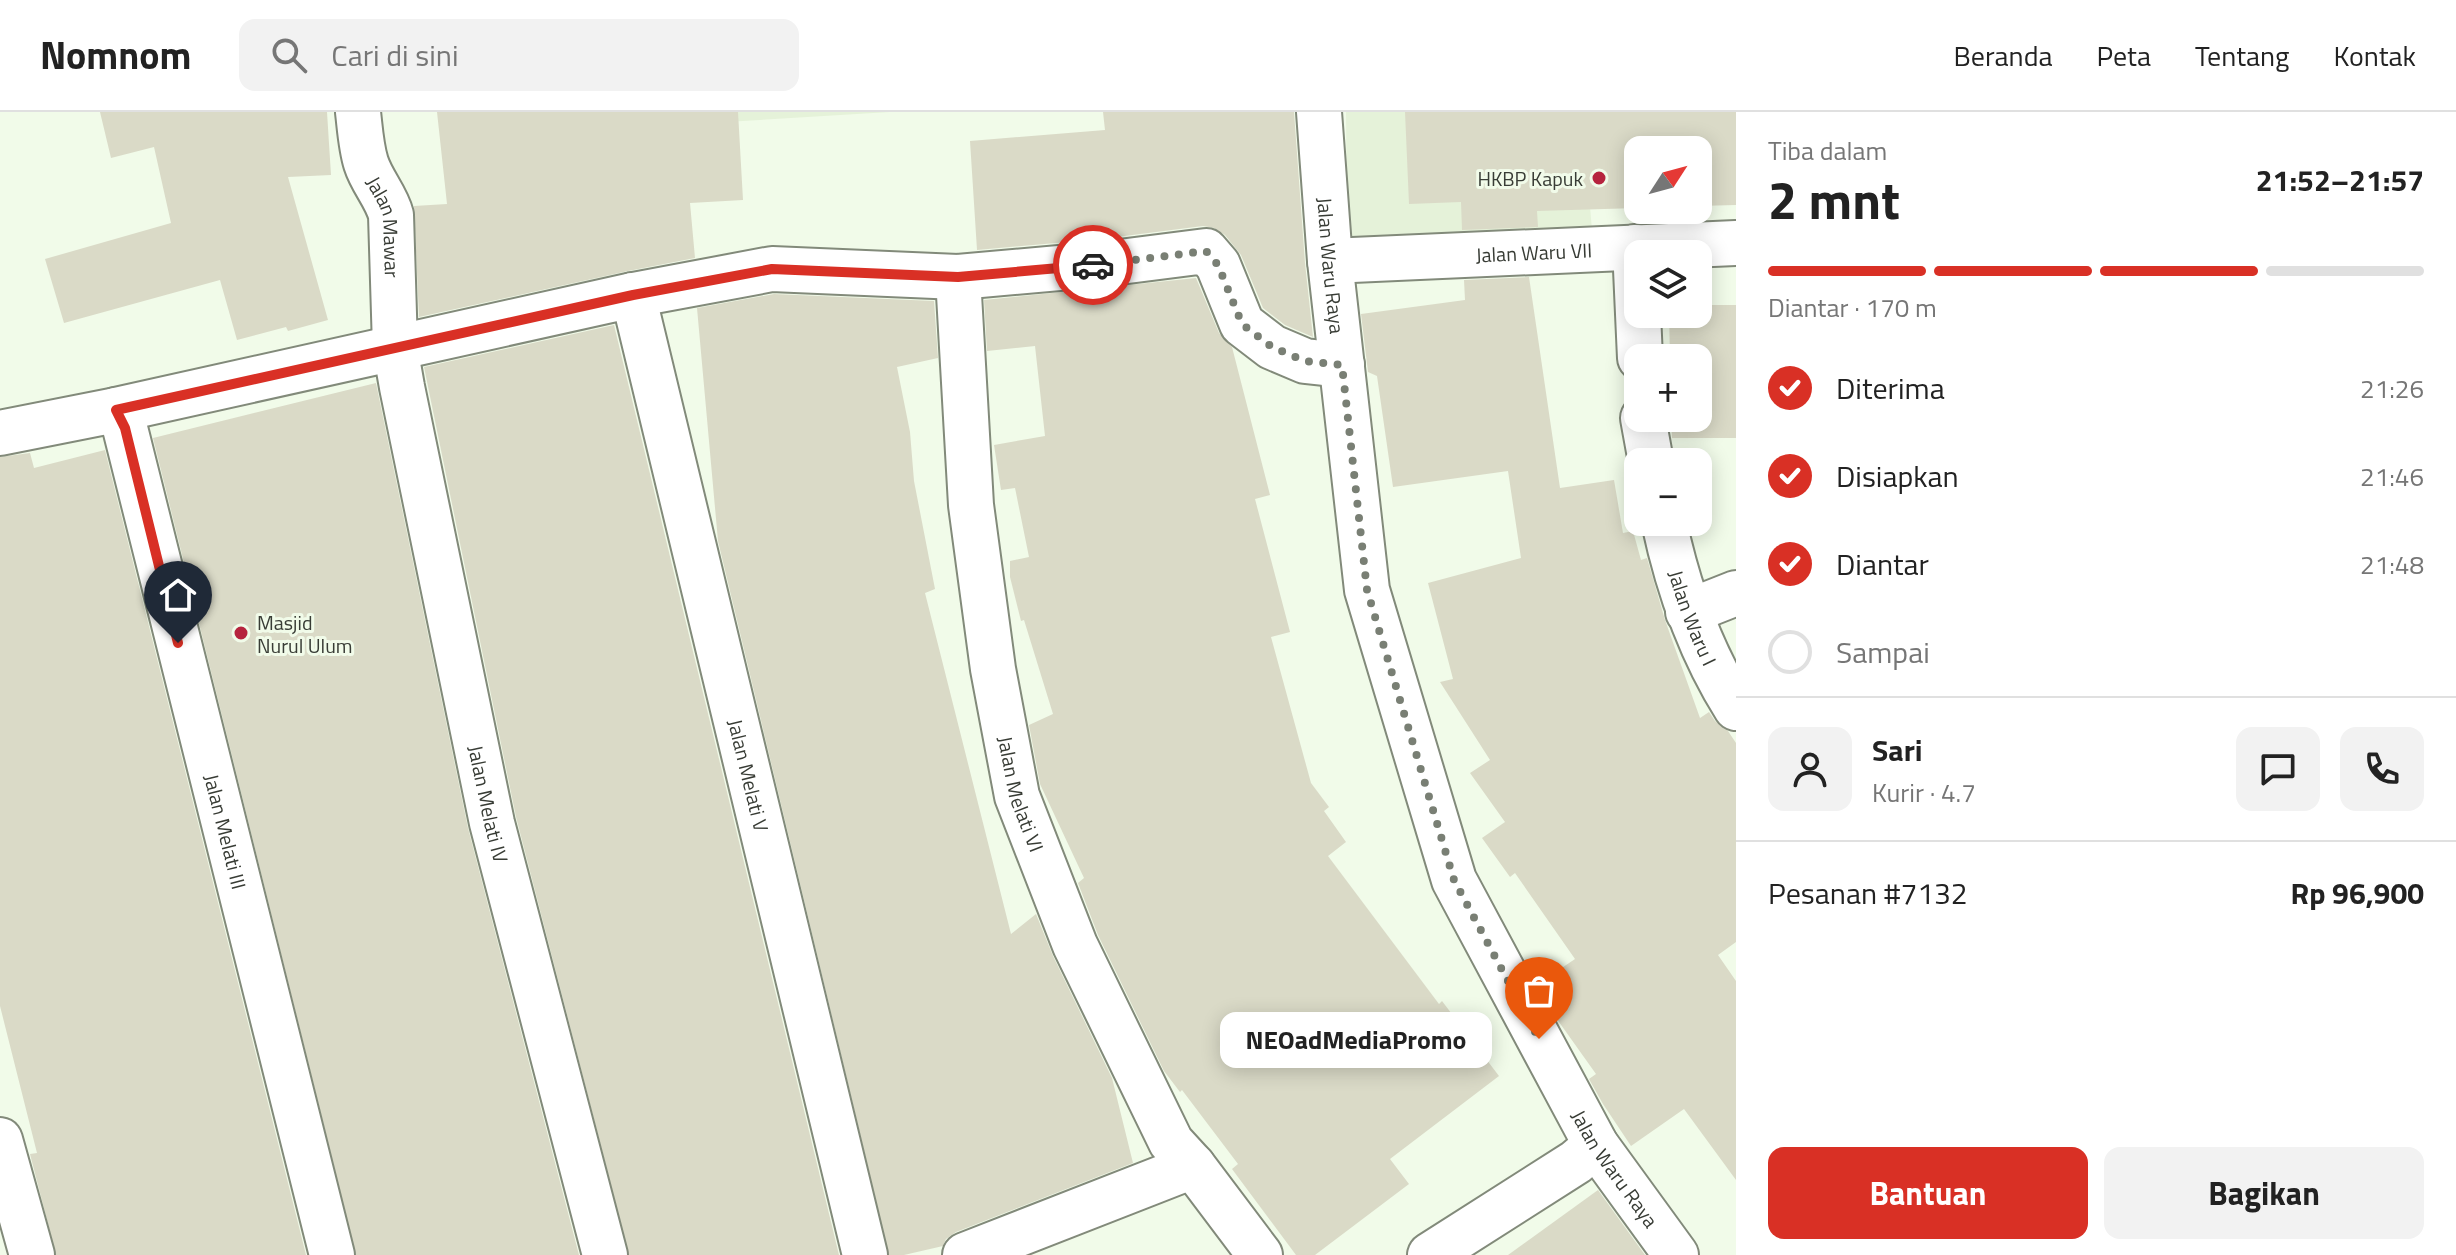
<!DOCTYPE html>
<html lang="id">
<meta charset="utf-8">
<style>
:root{--surface:#fff;--page:#f2f2f2;--text:#222;--muted:#767676;--line:#e0e0e0;--accent:#d93025}
body{margin:0;font-family:"Titillium Web",sans-serif;background:var(--page);color:var(--text);height:100vh;display:flex;flex-direction:column;font-size:30px;white-space:nowrap}
*{box-sizing:border-box;margin:0}
p{font-size:26px;color:var(--muted)}
.icon{flex:none;width:44px;height:44px;fill:none;stroke:currentColor;stroke-width:2;stroke-linecap:round;stroke-linejoin:round}
.map{position:relative;flex:1;overflow:hidden}
.sheet{display:flex;flex-direction:column;background:var(--surface);width:720px}
.sheet>*{flex:none}
.needle{width:52px;rotate:54deg}
.tools{position:absolute;left:1624px;top:24px;display:grid;gap:16px}
.tools a{display:grid;place-items:center;width:88px;height:88px;border-radius:16px;background:var(--surface);box-shadow:0 4px 20px #0003;font-size:40px}
.pin{position:absolute;display:grid;place-items:center;width:68px;height:68px;color:#fff;margin:-82px -34px;border-radius:50% 50% 50% 0;rotate:-45deg;box-shadow:0 0 8px #0007}
.pin .icon{rotate:45deg}
.courier{position:absolute;display:grid;place-items:center;width:80px;height:80px;margin:-40px;border:6px solid #d93025;border-radius:50%;background:#fff;color:#222;box-shadow:0 2px 10px #0007}
.bubble{position:absolute;height:56px;border-radius:16px;background:var(--surface);box-shadow:0 4px 20px #0003;font-size:26px;font-weight:700;line-height:56px;text-align:center}
.summary em{font-style:normal;font-weight:700}
.summary div{display:flex;flex-direction:column-reverse}
.summary{display:flex;align-items:center;justify-content:space-between;height:136px;padding:0 32px}
h1{font-size:52px;font-weight:700;line-height:60px}
.bar{display:grid;grid-template-columns:repeat(4,1fr);gap:12px 8px;align-content:center;height:96px;padding:0 32px}
.bar i{height:10px;border-radius:6px;background:var(--line)}
.bar .current{background:var(--accent)}
.bar p{grid-column:span 4}
.line{display:flex;align-items:center;gap:20px;padding:0 32px;border-top:2px solid var(--line)}
.line div{flex:1}
.round{display:grid;place-items:center;flex:none;width:84px;height:84px;border-radius:16px;background:var(--page)}
ol{padding:0 32px;list-style:none}
li{display:flex;align-items:center;gap:24px;height:88px}
li p{margin-inline-start:auto}
li .icon{padding:8px;border-radius:50%;background:var(--accent);color:#fff;stroke-width:4}
li:last-child{color:var(--muted)}
li i{width:44px;height:44px;border:4px solid var(--line);border-radius:50%}
.primary-button{display:flex;gap:16px;margin-top:auto;padding:16px 32px}
.primary-button a{flex:1;height:92px;border-radius:16px;background:var(--accent);color:#fff;font-size:32px;font-weight:700;line-height:92px;text-align:center}
.primary-button a+a{background:var(--page);color:var(--text)}
header{display:flex;align-items:center;gap:48px;box-sizing:border-box;height:112px;padding:0 40px;background:var(--surface);border-bottom:2px solid var(--line)}
header strong{font-size:38px}
nav{display:flex;gap:44px;margin-inline-start:auto;font-size:28px}
.search{width:560px;height:72px;background:var(--page);display:flex;align-items:center;gap:20px;box-sizing:border-box;padding:0 28px;border-radius:16px;color:var(--muted);font-size:30px}
main{display:flex;flex:1;min-height:0}
.map>svg:first-child{display:block}
</style>
<header>
<strong>Nomnom</strong>
<div class="search"><svg class="icon" aria-label="search" viewBox="0 0 24 24"><circle cx="10" cy="10" r="6"/><path d="M15 15l6 6"/></svg>Cari di sini</div>
<nav><a>Beranda</a><a>Peta</a><a>Tentang</a><a>Kontak</a></nav>
</header>
<main>
<div class="map">
<svg width="1736" height="1143" viewBox="0 0 1736 1143">
<rect width="100%" height="100%" fill="#f1fbe9"/>
<g fill="#e5f2d9">
<polygon points="725,0 890,0 726,10"/>
<polygon points="1346,0 1582,0 1592,118 1347,134"/>
</g>
<g fill="#dadac7">
<polygon points="100,0 327,0 331,63 288,65 328,208 288,219 286,215 237,228 220,168 64,211 45,147 171,111 154,35 111,46"/>
<polygon points="437,0 738,0 743,88 690,91 695,146 628,159 419,205 414,94 447,92"/>
<polygon points="1103,0 1294,0 1305,151 1313,225 1285,213 1263,196 1241,143 1225,123 1214,116 1203,114 1101,127 977,138 970,29 1105,18"/>
<polygon points="1405,0 1736,0 1736,93 1698,94 1698,38 1638,38 1638,96 1537,99 1538,115 1462,118 1461,90 1409,92"/>
<polygon points="1529,165 1560,376 1614,368 1623,421 1633,419 1641,448 1647,446 1665,508 1700,606 1709,600 1715,609 1728,619 1736,631 1736,830 1718,843 1736,869 1736,1068 1684,997 1631,1034 1603,992 1589,967 1596,962 1554,903 1538,872 1575,847 1515,761 1510,765 1482,726 1505,710 1470,661 1490,648 1440,570 1453,567 1428,471 1521,446 1508,359 1393,375 1377,264 1368,260 1361,202 1465,188 1464,168"/>
<polygon points="1196,166 1219,221 1232,235 1270,383 1255,387 1290,520 1271,525 1311,671 1329,695 1324,699 1346,730 1328,744 1439,892 1442,889 1499,964 1390,1047 1409,1072 1315,1143 1296,1143 1232,1057 1238,1052 1182,978 1180,980 1164,959 1098,823 1078,771 1084,766 1040,672 1029,613 1053,602 1024,508 1021,509 1010,465 1010,449 1029,445 1015,376 1001,378 994,333 1045,324 1035,234 987,239 984,188"/>
<polygon points="774,182 934,189 938,246 897,255 910,320 914,369 935,477 925,481 1011,822 1036,802 1053,844 1112,966 1133,1051 956,1120 946,1127 943,1134 904,1143 889,1143 718,429 697,196"/>
<polygon points="1698,193 1736,193 1736,326 1672,326 1671,306 1698,306 1698,246 1670,246 1669,202 1698,202"/>
<polygon points="614,213 839,1143 629,1143 516,705 424,255"/>
<polygon points="376,271 468,716 579,1143 356,1143 153,326"/>
<polygon points="105,338 306,1143 56,1143 30,1042 37,1041 0,894 0,345 30,341 34,356"/>
<polygon points="1598,1078 1645,1143 1508,1143"/>
</g>
<g fill="none" stroke-linecap="round" stroke-linejoin="round">
<g stroke="#828a7a" stroke-width="48">
<g id="minor">
<path id="s1" d="M358,0C360,17 361,35 366,51C372,70 386,84 391,103L395,235L402,275L492,711L605,1143"/>
<path id="s2" d="M1319,0L1330,149L1367,478L1454,768L1596,1033L1676,1143"/>
<polyline points="1635,135 1640,246"/>
<path id="s3" d="M1330,149L1736,131"/>
<path id="s4" d="M958,165L971,393L993,557L1017,684L1075,833L1171,1030L1193,1054L1260,1143"/>
<path id="s5" d="M633,183L865,1143"/>
<path id="s6" d="M116,298L125,316L332,1143"/>
<polyline points="1643,306 1651,350"/>
<polyline points="0,321 116,298 633,183 772,157 958,165 1104,152 1206,139 1218,153 1242,212 1272,235 1305,249 1342,253"/>
<path id="s7" d="M1664,410C1678,476 1700,539 1736,596"/>
<polyline points="1688,500 1736,481"/>
<polyline points="0,1028 32,1143"/>
<polyline points="965,1143 1193,1054"/>
<polyline points="1430,1143 1576,1050 1596,1033"/>
</g>
</g>
<use href="#minor" stroke="#fff" stroke-width="44"/>
</g>
<g fill="none" stroke-linecap="round" stroke-linejoin="round">
<polyline stroke="#797f74" stroke-width="8" stroke-dasharray="0 14.4" points="1093,153 1206,139 1218,153 1242,212 1272,235 1305,249 1342,253 1367,478 1454,768 1539,927"/>
<polyline stroke="#d93025" stroke-width="10" points="178,531 125,316 116,298 633,183 772,157 958,165 1093,153"/>
</g>
<g fill="#b6243e" stroke="#f1fbe9" stroke-width="3">
<circle cx="1599" cy="66" r="8"/>
<circle cx="241" cy="521" r="8"/>
</g>
<g text-anchor="middle" dominant-baseline="central" stroke-width="6" stroke-linejoin="round" paint-order="stroke">
<g font-size="20" fill="#383c35" stroke="#f1fbe9" text-anchor="end">
<text x="1583" y="66">HKBP Kapuk</text>
<text x="257" y="510" text-anchor="start">Masjid<tspan x="257" dy="23">Nurul Ulum</tspan></text>
</g>
<g font-size="20" fill="#383c35" stroke="#f1fbe9">
<text stroke="none"><textPath href="#s1" startOffset="120">Jalan Mawar</textPath></text>
<text stroke="none"><textPath href="#s3" startOffset="204">Jalan Waru VII</textPath></text>
<text stroke="none"><textPath href="#s2" startOffset="154">Jalan Waru Raya</textPath></text>
<text stroke="none"><textPath href="#s7" startOffset="100">Jalan Waru I</textPath></text>
<text stroke="none"><textPath href="#s5" startOffset="494">Jalan Melati V</textPath></text>
<text stroke="none"><textPath href="#s4" startOffset="522">Jalan Melati VI</textPath></text>
<text stroke="none"><textPath href="#s1" startOffset="708">Jalan Melati IV</textPath></text>
<text stroke="none"><textPath href="#s6" startOffset="436">Jalan Melati III</textPath></text>
<text stroke="none"><textPath href="#s2" startOffset="1114">Jalan Waru Raya</textPath></text>
</g>
</g>
</svg>
<div class="tools">
<a><svg class="needle" viewBox="-14 -14 28 28"><path d="M0-13l5 13h-10z" fill="#e53935"/><path d="M0 13l5-13h-10z" fill="#767676"/></svg></a>
<a><svg class="icon" aria-label="layers" viewBox="0 0 24 24"><path d="M12 4l9 5-9 5-9-5zM3 14l9 5 9-5"/></svg></a>
<a>+</a>
<a>−</a>
</div>
<div class="pin" style="left:1539px;top:927px;background:#ea580c"><svg class="icon" aria-label="bag" viewBox="0 0 24 24"><path d="M5 8h14l-1 12H6zM9 8a3 3 0 0 1 6 0"/></svg></div>
<div class="pin" style="left:178px;top:531px;background:#1f2937"><svg class="icon" aria-label="home" viewBox="0 0 24 24"><path d="M3 11l9-7 9 7M6 9v11h12V9"/></svg></div>
<div class="courier" style="left:1093px;top:153px"><svg class="icon" aria-label="car" viewBox="0 0 24 24"><path d="M5 17H2v-5l4-1 3-4h7l3 4 3 1v5h-3M9 17h6M6 11h13"/><circle cx="7" cy="17" r="2"/><circle cx="17" cy="17" r="2"/></svg></div>
<div class="bubble" style="left:1220px;top:900px;width:272px">NEOadMediaPromo</div>
</div>
<section class="sheet">
<div class="summary"><div><h1>2 mnt</h1><p>Tiba dalam</p></div><em>21:52–21:57</em></div>
<div class="bar"><i class="current"></i><i class="current"></i><i class="current"></i><i></i><p>Diantar · 170 m</p></div>
<ol>
<li><svg class="icon" aria-label="check" viewBox="0 0 24 24"><path d="M5 12l5 5 9-10"/></svg>Diterima<p>21:26</p></li>
<li><svg class="icon" aria-label="check" viewBox="0 0 24 24"><path d="M5 12l5 5 9-10"/></svg>Disiapkan<p>21:46</p></li>
<li><svg class="icon" aria-label="check" viewBox="0 0 24 24"><path d="M5 12l5 5 9-10"/></svg>Diantar<p>21:48</p></li>
<li><i></i>Sampai</li>
</ol>
<div class="line" style="height:144px"><a class="round"><svg class="icon" aria-label="person" viewBox="0 0 24 24"><circle cx="12" cy="8" r="4"/><path d="M4 21q1-7 8-7t8 7"/></svg></a><div><b>Sari</b><p>Kurir · 4.7</p></div><a class="round"><svg class="icon" aria-label="chat" viewBox="0 0 24 24"><path d="M4 5h16v11H9l-5 4z"/></svg></a><a class="round"><svg class="icon" aria-label="phone" viewBox="0 0 24 24"><path d="M5 4h4l2 5-3 2q2 4 5 5l2-3 5 2v4C11 20 4 13 5 4z"/></svg></a></div>
<div class="line" style="height:104px"><div>Pesanan #7132</div><b>Rp 96,900</b></div>
<div class="primary-button"><a>Bantuan</a><a>Bagikan</a></div>
</section>
</main>
